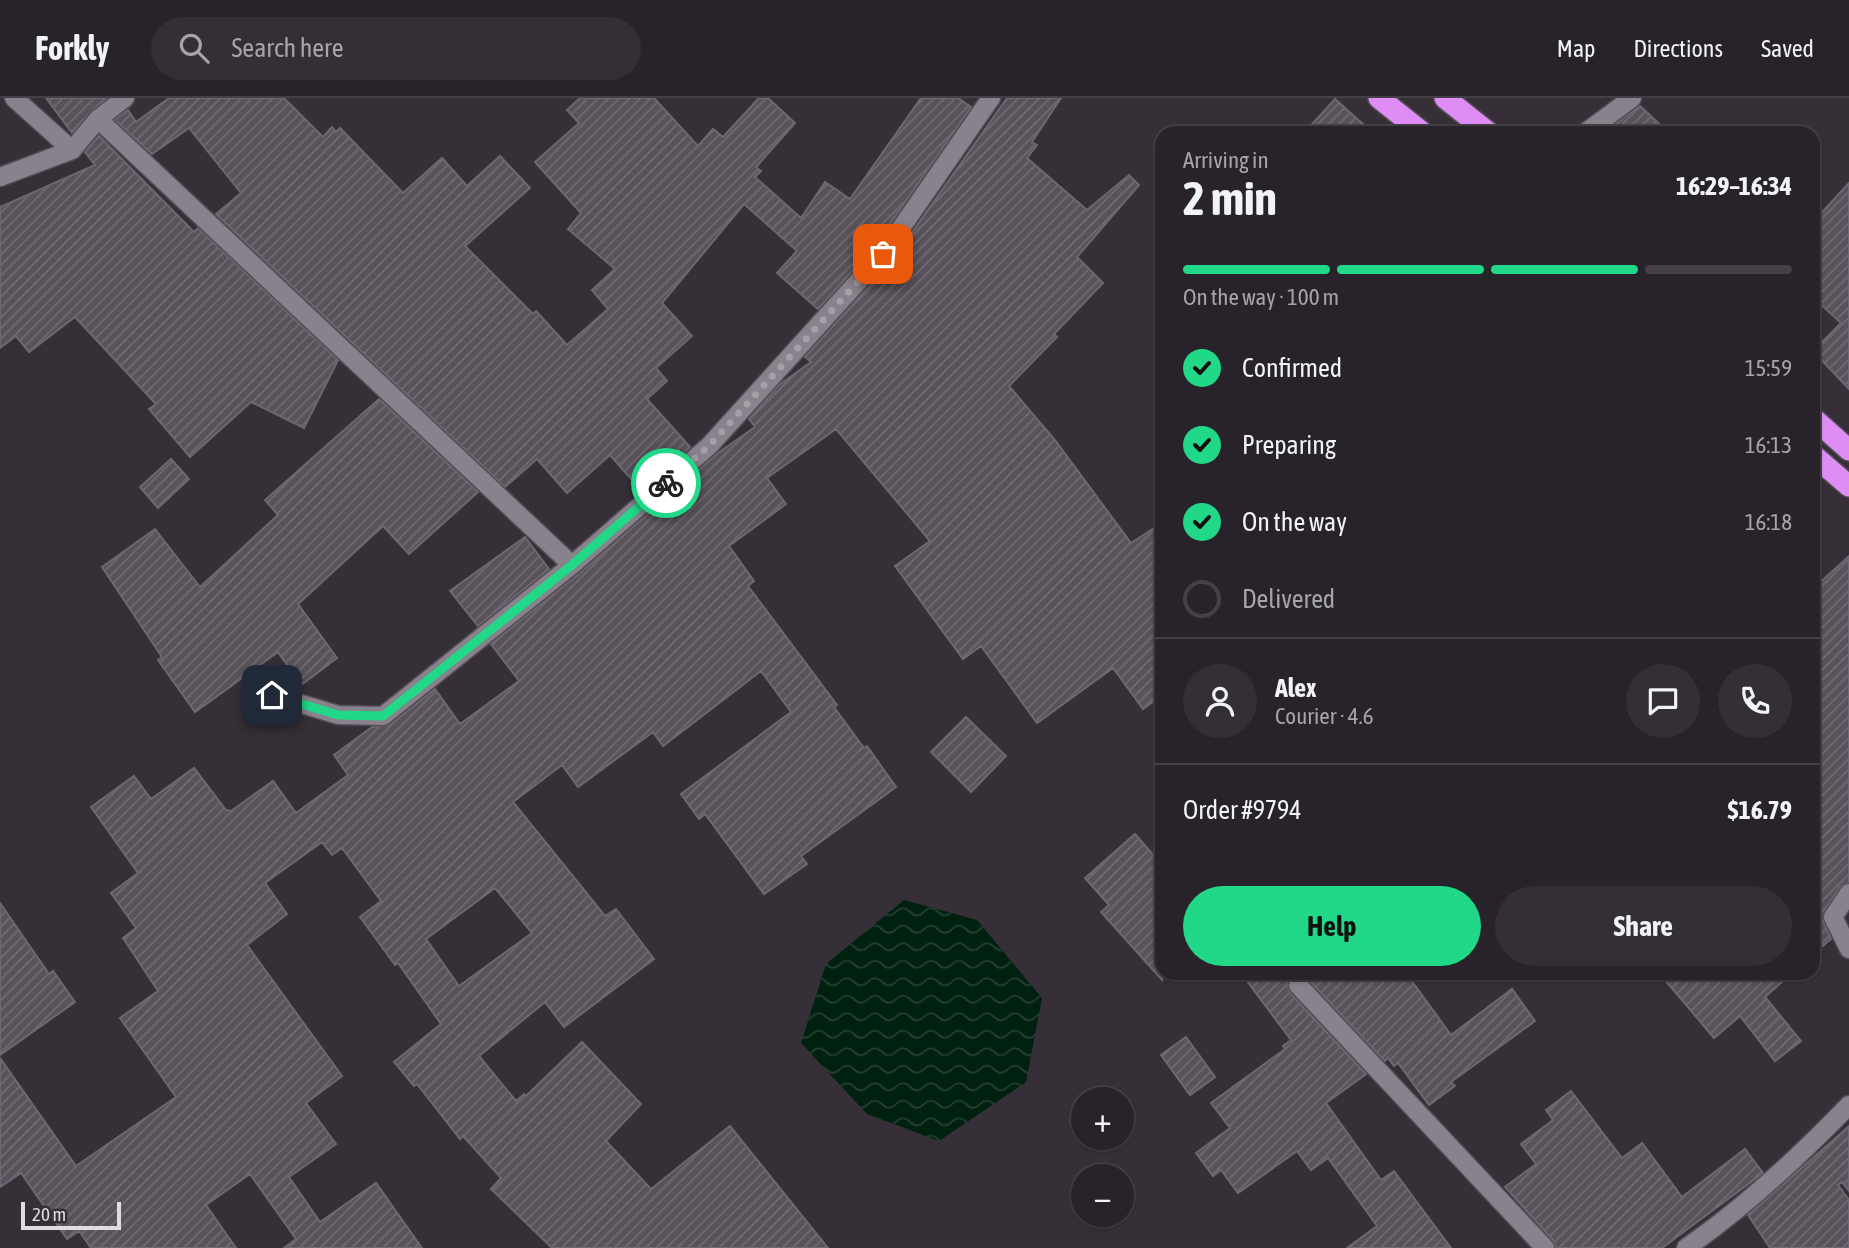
<!DOCTYPE html>
<meta charset="utf-8">
<style>
:root{--surface:#28232a;--page:#342f36;--text:#f1f3f6;--muted:#a5a4a8;--line:#444047;--accent:#20d887}
body{margin:0;font-family:"Asap Condensed",sans-serif;background:var(--page);color:var(--text);height:100vh;display:flex;flex-direction:column;font-size:26px;white-space:nowrap}
*{box-sizing:border-box;margin:0}
p{font-size:23px;color:var(--muted)}
.icon{flex:none;width:38px;height:38px;fill:none;stroke:currentColor;stroke-width:2;stroke-linecap:round;stroke-linejoin:round}
.map{position:relative;flex:1;overflow:hidden}
.details{position:absolute;left:1155px;top:28px;width:665px;height:854px;display:flex;flex-direction:column;background:var(--surface);border-radius:21px;box-shadow:0 2px 5px #0004,0 0 0 2px var(--line)}
.details>*{flex:none}
.fabs{position:absolute;left:1071px;top:989px;display:grid;gap:14px}
.fabs a{display:grid;place-items:center;width:63px;height:63px;border-radius:50%;background:var(--surface);box-shadow:0 2px 5px #0004,0 0 0 2px var(--line);font-size:35px}
.scale{position:absolute;left:21px;bottom:18px;width:100px;box-sizing:border-box;padding-left:7px;border:4px solid #e1dce2;border-top:0;font-size:19px;line-height:24px;white-space:nowrap;color:#e1dce2;-webkit-text-stroke:5px #362f38;paint-order:stroke}
.pin{position:absolute;display:grid;place-items:center;width:60px;height:60px;color:#fff;margin:-30px;border-radius:14px;box-shadow:0 4px 10px #0006}
.courier{position:absolute;display:grid;place-items:center;width:70px;height:70px;margin:-35px;border:5px solid #20d887;border-radius:50%;background:#fff;color:#222;box-shadow:0 2px 9px #0007}
.overview em{font-style:normal;font-weight:700}
.overview div{display:flex;flex-direction:column-reverse}
.overview{display:flex;align-items:center;justify-content:space-between;height:119px;padding:0 28px}
h1{font-size:46px;font-weight:700;line-height:52px}
.bar{display:grid;grid-template-columns:repeat(4,1fr);gap:10px 7px;align-content:center;height:84px;padding:0 28px}
.bar i{height:9px;border-radius:5px;background:var(--line)}
.bar .selected{background:var(--accent)}
.bar p{grid-column:span 4}
.line{display:flex;align-items:center;gap:18px;padding:0 28px;border-top:2px solid var(--line)}
.line div{flex:1}
.round{display:grid;place-items:center;flex:none;width:74px;height:74px;border-radius:37px;background:var(--page)}
ol{padding:0 28px;list-style:none}
li{display:flex;align-items:center;gap:21px;height:77px}
li p{margin-inline-start:auto}
li .icon{padding:7px;border-radius:50%;background:var(--accent);color:#111;stroke-width:4}
li:last-child{color:var(--muted)}
li i{width:38px;height:38px;border:4px solid var(--line);border-radius:50%}
.action{display:flex;gap:14px;margin-top:auto;padding:14px 28px}
.action a{flex:1;height:80px;border-radius:42px;background:var(--accent);color:#111;font-size:28px;font-weight:700;line-height:80px;text-align:center}
.action a+a{background:var(--page);color:var(--text)}
header{display:flex;align-items:center;gap:42px;box-sizing:border-box;height:98px;padding:0 35px;background:var(--surface);border-bottom:2px solid var(--line)}
header strong{font-size:33px}
nav{display:flex;gap:38px;margin-inline-start:auto;font-size:24px}
.search{width:490px;height:63px;background:var(--page);display:flex;align-items:center;gap:18px;box-sizing:border-box;padding:0 24px;border-radius:38px;color:var(--muted);font-size:26px}
.map>svg:first-child{display:block}
</style>
<header>
<strong>Forkly</strong>
<div class="search"><svg class="icon" aria-label="search" viewBox="0 0 24 24"><circle cx="10" cy="10" r="6"/><path d="M15 15l6 6"/></svg>Search here</div>
<nav><a>Map</a><a>Directions</a><a>Saved</a></nav>
</header>
<div class="map">
<svg width="1849" height="1150" viewBox="0 0 1849 1150">
<defs>
<pattern id="water-waves" width="16" height="10" patternUnits="userSpaceOnUse" patternTransform="scale(1.75)"><rect width="16" height="10" fill="#002010"/><path d="M0 5q4-4 8 0t8 0" fill="none" stroke="#254032"/></pattern>
<pattern id="building-hatch" width="6" height="6" patternUnits="userSpaceOnUse" patternTransform="scale(1.75)"><rect width="6" height="6" fill="#59525b"/><path d="M-1 1l2-2M0 6l6-6M5 7l2-2" fill="none" stroke="#716a72"/></pattern>
</defs>
<rect width="100%" height="100%" fill="#362f38"/>
<polygon fill="url(#water-waves)" points="904,802 977,822 1042,900 1026,984 939,1043 867,1016 801,945 826,866"/>
<g fill="url(#building-hatch)" stroke="#6e6670" stroke-width="2" fill-rule="evenodd">
<polygon points="46,0 106,0 72,35"/>
<polygon points="169,0 284,0 323,39 332,29 336,34 340,30 403,95 442,60 467,88 500,58 530,90 465,148 533,216 536,213 567,247 608,211 592,192 615,171 568,131 581,115 535,64 579,25 567,12 580,0 654,0 698,48 713,31 723,39 759,0 768,0 795,25 756,69 761,73 755,79 801,120 825,84 850,101 921,0 958,0 971,9 874,149 818,211 777,175 797,153 744,106 662,205 692,238 656,270 667,283 647,301 690,349 641,392 610,357 567,395 537,361 505,389 216,116 241,95 189,30 152,56 115,22 128,12 136,24"/>
<path d="M1007,0H1061L1032,44L1037,47L1027,60L1087,112L1129,77L1139,87L1077,159L1103,185L1054,236L1057,239L1009,288L1055,342L1131,445L1162,425V597L1143,611L1113,570L1037,625L981,548L963,561L895,468L930,443L836,331L767,380L786,406L729,448L754,483L748,488L837,607L834,609L864,650L867,648L896,689L801,758L807,766L764,796L705,716L699,721L681,696L791,614L761,573L663,648L653,634L578,689L562,667L513,704L605,818L616,811L654,861L564,929L545,904L479,958L516,1003L524,996L526,998L582,944L641,1006L606,1043L651,1091L730,1028L828,1150H552L491,1091L501,1080L463,1038L460,1041L417,986L414,988L394,964L441,926L398,865L395,867L360,819L381,803L342,750L332,757L322,744L265,785L287,816L247,847L342,978L306,1005L336,1046L289,1079L320,1124L376,1085L422,1150H284L296,1141L250,1076L206,1107L236,1150H91L79,1133L67,1141L21,1075L0,1089V960L76,1068L176,999L120,920L158,893L123,840L136,830L111,795L138,775L91,709L134,678L151,701L194,670L226,712L231,713L273,683L296,715L348,677L334,657L372,629L390,627L435,591L460,626L519,583L491,546L579,476L718,355L755,329L749,321L779,287L811,264L805,259L892,163ZM495,790L532,835L459,888L426,841Z"/>
<polygon points="1335,1 1373,35 1304,35"/>
<polygon points="1640,8 1669,35 1606,35 1609,31"/>
<polygon points="99,38 194,134 198,130 338,262 304,330 251,304 190,359 149,311 156,306 75,219 29,254 16,238 0,250 0,109 95,67 85,54"/>
<polygon points="1849,85 1849,291 1813,253 1841,225 1813,199 1813,124"/>
<polygon points="379,301 478,394 409,456 383,428 298,506 337,560 301,587 278,554 195,614 158,562 162,559 102,469 155,431 200,489 278,417 265,402"/>
<polygon points="171,361 189,381 158,410 140,389"/>
<polygon points="525,439 549,471 478,528 450,493"/>
<polygon points="1849,458 1849,784 1840,789 1824,813 1823,823 1831,841 1813,856 1813,491"/>
<polygon points="966,619 1006,658 971,694 931,654"/>
<polygon points="1135,736 1162,767 1162,882 1101,814 1109,807 1085,780"/>
<polygon points="0,805 49,876 53,873 75,904 0,957"/>
<polygon points="1241,875 1406,875 1451,937 1512,891 1535,923 1451,984 1455,988 1429,1007 1398,965 1394,968 1388,960 1385,963 1306,879 1295,876 1287,884 1290,895 1366,976 1326,1005 1381,1082 1394,1073 1451,1150 1347,1150 1377,1128 1328,1060 1311,1072 1297,1053 1238,1095 1221,1072 1213,1078 1196,1055 1230,1030 1211,1005 1285,951 1283,948 1291,942"/>
<polygon points="1659,875 1792,875 1765,899 1801,943 1775,963 1740,918 1714,940"/>
<polygon points="1186,939 1215,979 1190,997 1161,957"/>
<polygon points="1571,993 1622,1060 1642,1045 1682,1099 1745,1051 1763,1075 1662,1150 1556,1150 1553,1142 1505,1089 1536,1066 1521,1046 1553,1022 1546,1012"/>
<polygon points="1849,1028 1849,1093 1842,1084 1838,1087 1849,1102 1849,1150 1770,1150 1748,1117"/>
</g>
<g fill="none" stroke-linecap="round" stroke-linejoin="round">
<g stroke="#544e56" stroke-width="21">
<g id="minor">
<polyline points="14,0 72,52"/>
<polyline points="98,21 572,467"/>
<polyline points="1585,35 1632,0"/>
<polyline points="0,79 72,52 98,21 125,0"/>
<polyline points="272,597 338,617 383,618 572,467 709,348 883,156 991,0"/>
<polyline points="1849,795 1833,819 1849,851"/>
<polyline points="1298,887 1545,1150"/>
<path d="M1686,1150C1745,1109 1799,1059 1849,1007"/>
</g>
</g>
<g stroke="#544e56" stroke-width="24">
<g id="highway">
<polyline points="1379,0 1423,35"/>
<polyline points="1445,0 1489,35"/>
<polyline points="1813,320 1849,352"/>
<polyline points="1813,357 1849,388"/>
</g>
</g>
<use href="#minor" stroke="#89828c" stroke-width="18"/>
<use href="#highway" stroke="#de8df5" stroke-width="21"/>
</g>
<g fill="none" stroke-linecap="round" stroke-linejoin="round">
<polyline stroke="#a59fa6" stroke-width="7" stroke-dasharray="0 12.6" points="666,385 709,348 883,156"/>
<polyline stroke="#20d887" stroke-width="9" points="272,597 338,617 383,618 572,467 666,385"/>
</g>
</svg>
<div class="fabs">
<a>+</a>
<a>−</a>
</div>
<div class="scale">20 m</div>
<div class="pin" style="left:883px;top:156px;background:#ea580c"><svg class="icon" aria-label="bag" viewBox="0 0 24 24"><path d="M5 8h14l-1 12H6zM9 8a3 3 0 0 1 6 0"/></svg></div>
<div class="pin" style="left:272px;top:597px;background:#1f2937"><svg class="icon" aria-label="home" viewBox="0 0 24 24"><path d="M3 11l9-7 9 7M6 9v11h12V9"/></svg></div>
<div class="courier" style="left:666px;top:385px"><svg class="icon" aria-label="bike" viewBox="0 0 24 24"><circle cx="6" cy="16" r="4"/><circle cx="18" cy="16" r="4"/><path d="M6 16l4-8h5l3 8M10 8l3 8H6M13 5h3"/></svg></div>
<section class="details">
<div class="overview"><div><h1>2 min</h1><p>Arriving in</p></div><em>16:29–16:34</em></div>
<div class="bar"><i class="selected"></i><i class="selected"></i><i class="selected"></i><i></i><p>On the way · 100 m</p></div>
<ol>
<li><svg class="icon" aria-label="check" viewBox="0 0 24 24"><path d="M5 12l5 5 9-10"/></svg>Confirmed<p>15:59</p></li>
<li><svg class="icon" aria-label="check" viewBox="0 0 24 24"><path d="M5 12l5 5 9-10"/></svg>Preparing<p>16:13</p></li>
<li><svg class="icon" aria-label="check" viewBox="0 0 24 24"><path d="M5 12l5 5 9-10"/></svg>On the way<p>16:18</p></li>
<li><i></i>Delivered</li>
</ol>
<div class="line" style="height:126px"><a class="round"><svg class="icon" aria-label="person" viewBox="0 0 24 24"><circle cx="12" cy="8" r="4"/><path d="M4 21q1-7 8-7t8 7"/></svg></a><div><b>Alex</b><p>Courier · 4.6</p></div><a class="round"><svg class="icon" aria-label="chat" viewBox="0 0 24 24"><path d="M4 5h16v11H9l-5 4z"/></svg></a><a class="round"><svg class="icon" aria-label="phone" viewBox="0 0 24 24"><path d="M5 4h4l2 5-3 2q2 4 5 5l2-3 5 2v4C11 20 4 13 5 4z"/></svg></a></div>
<div class="line" style="height:91px"><div>Order #9794</div><b>$16.79</b></div>
<div class="action"><a>Help</a><a>Share</a></div>
</section>
</div>
